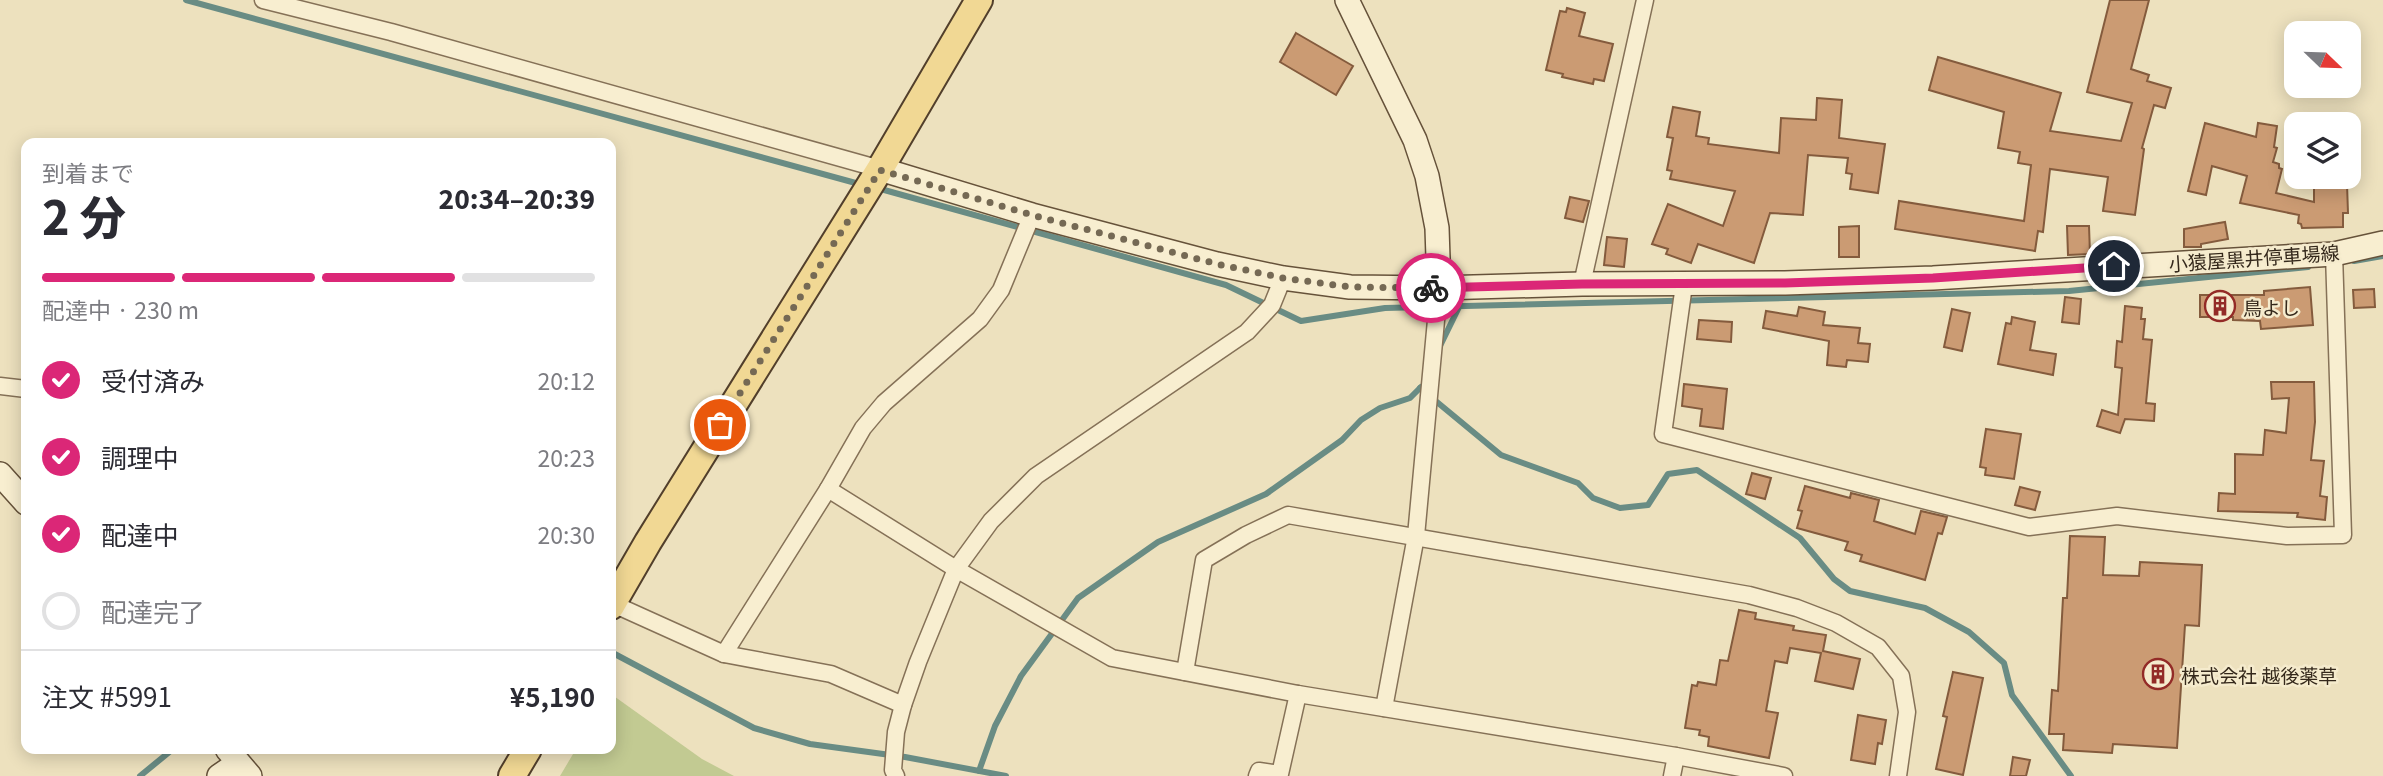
<!DOCTYPE html>
<html lang="ja">
<meta charset="utf-8">
<style>
:root{--surface:#fff;--page:#f2f2f3;--text:#2b2b33;--muted:#7c7c81;--line:#e1e1e2;--accent:#db2777}
body{margin:0;font-family:Georgia,"Noto Sans JP",serif;background:var(--page);color:var(--text);height:100vh;display:flex;flex-direction:column;font-size:26px;white-space:nowrap}
*{box-sizing:border-box;margin:0}
p{font-size:23px;color:var(--muted)}
.icon{flex:none;width:38px;height:38px;fill:none;stroke:currentColor;stroke-width:2;stroke-linecap:round;stroke-linejoin:round}
.map{position:relative;flex:1;overflow:hidden}
.side{position:absolute;left:21px;top:138px;width:595px;height:616px;display:flex;flex-direction:column;background:var(--surface);border-radius:14px;box-shadow:0 4px 18px #0003}
.side>*{flex:none}
.needle{width:46px;rotate:113deg}
.buttons{position:absolute;left:2284px;top:21px;display:grid;gap:14px}
.buttons a{display:grid;place-items:center;width:77px;height:77px;border-radius:14px;background:var(--surface);box-shadow:0 4px 18px #0003;font-size:35px}
.pin{position:absolute;display:grid;place-items:center;width:60px;height:60px;color:#fff;margin:-30px;border:4px solid #fff;border-radius:50%;box-shadow:0 2px 7px #0007}
.courier{position:absolute;display:grid;place-items:center;width:70px;height:70px;margin:-35px;border:5px solid #db2777;border-radius:50%;background:#fff;color:#222;box-shadow:0 2px 9px #0007}
.head em{font-style:normal;font-weight:800}
.head div{display:flex;flex-direction:column-reverse}
.head{display:flex;align-items:center;justify-content:space-between;height:119px;padding:0 21px}
h1{font-size:46px;font-weight:800;line-height:52px}
.bar{display:grid;grid-template-columns:repeat(4,1fr);gap:10px 7px;align-content:center;height:84px;padding:0 21px}
.bar i{height:9px;border-radius:5px;background:var(--line)}
.bar .current{background:var(--accent)}
.bar p{grid-column:span 4}
.line{display:flex;align-items:center;gap:18px;padding:0 21px;border-top:2px solid var(--line)}
.line div{flex:1}
ol{padding:0 21px;list-style:none}
li{display:flex;align-items:center;gap:21px;height:77px}
li p{margin-inline-start:auto}
li .icon{padding:7px;border-radius:50%;background:var(--accent);color:#fff;stroke-width:4}
li:last-child{color:var(--muted)}
li i{width:38px;height:38px;border:4px solid var(--line);border-radius:50%}
.map>svg:first-child{display:block}
</style>
<div class="map">
<svg width="2383" height="776" viewBox="0 0 2383 776">
<rect width="100%" height="100%" fill="#ede1be"/>
<polygon fill="#c2ca92" points="611,694 702,759 734,776 560,776 576,749 611,749"/>
<g fill="none" stroke-linecap="round" stroke-linejoin="round">
<g stroke="#698c84" stroke-width="6">
<polyline points="186,0 863,185"/>
<polyline points="877,188 1226,285 1301,321 1385,308 2069,291 2308,267"/>
<polyline points="2354,261 2383,256"/>
<polyline points="1439,348 1460,305"/>
<polyline points="1420,388 1501,455 1578,483 1593,498 1620,508 1648,505 1668,474 1697,470 1800,538 1834,579 1850,591 1925,608 1969,632 2004,663 2012,695 2071,776"/>
<polyline points="611,652 754,728 810,744 905,757 1006,776"/>
<polyline points="979,771 995,726 1021,676 1078,598 1158,542 1266,494 1342,440 1361,420 1380,408 1410,398 1421,387"/>
<polyline points="140,776 173,749"/>
</g>
</g>
<g fill="#cb9b73" stroke="#845b3d" stroke-width="2">
<polygon points="2110,0 2149,0 2131,69 2149,75 2147,81 2171,88 2165,108 2154,105 2142,148 2144,149 2135,215 2103,211 2108,177 2050,169 2043,232 2038,231 2035,251 1895,229 1899,201 2024,221 2031,165 2018,163 2020,152 1998,148 2004,112 1929,90 1938,57 2061,93 2050,131 2121,141 2132,103 2087,92"/>
<polygon points="1567,8 1585,13 1579,36 1613,44 1604,81 1594,79 1593,84 1562,77 1563,74 1546,70 1560,11 1566,12"/>
<polygon points="1296,33 1353,66 1336,95 1280,62"/>
<polygon points="1817,98 1842,100 1839,138 1885,144 1878,193 1850,189 1852,174 1846,173 1848,158 1808,155 1803,215 1770,213 1754,263 1698,244 1691,263 1666,254 1668,249 1652,244 1668,204 1723,226 1735,191 1670,179 1672,171 1667,170 1673,138 1667,137 1673,107 1700,112 1696,136 1709,138 1708,144 1779,153 1781,118 1816,120"/>
<polygon points="2205,123 2256,137 2258,123 2277,126 2274,147 2277,148 2273,162 2279,164 2279,168 2282,169 2276,193 2314,202 2314,187 2318,187 2318,177 2336,177 2336,184 2347,184 2348,213 2343,213 2343,227 2302,228 2301,224 2298,223 2299,215 2240,203 2247,176 2212,166 2206,195 2188,191"/>
<polygon points="1570,197 1589,201 1583,222 1565,218"/>
<polygon points="2225,222 2228,239 2201,244 2201,247 2184,247 2184,229"/>
<polygon points="1859,226 1859,257 1839,257 1839,227"/>
<polygon points="2067,226 2089,226 2090,254 2068,255"/>
<polygon points="1607,237 1627,239 1624,267 1604,265"/>
<polygon points="2310,287 2313,325 2261,329 2260,321 2233,320 2233,317 2200,317 2200,295 2264,295 2264,291"/>
<polygon points="2374,289 2375,307 2354,308 2353,290"/>
<polygon points="2065,297 2081,299 2079,324 2062,322"/>
<polygon points="2125,306 2142,308 2141,319 2145,319 2143,339 2152,340 2146,403 2155,404 2154,421 2125,419 2120,433 2097,426 2102,410 2118,415 2122,368 2115,367 2117,341 2122,342"/>
<polygon points="1799,307 1825,312 1823,325 1860,328 1858,343 1870,344 1868,362 1847,360 1846,367 1827,365 1829,341 1763,328 1766,311 1797,316"/>
<polygon points="1952,309 1970,313 1962,351 1944,347"/>
<polygon points="2012,317 2035,322 2030,350 2056,354 2053,375 1998,364 2006,323 2011,324"/>
<polygon points="1699,320 1732,322 1731,342 1697,339"/>
<polygon points="2271,382 2314,382 2315,422 2311,460 2324,461 2320,496 2327,497 2325,520 2297,517 2298,513 2218,511 2219,493 2235,494 2235,454 2263,455 2265,430 2286,433 2289,398 2272,399"/>
<polygon points="1684,384 1727,389 1723,429 1700,426 1702,409 1682,406"/>
<polygon points="1986,429 2021,434 2014,479 1985,475 1986,468 1980,467"/>
<polygon points="1752,473 1771,478 1765,499 1746,494"/>
<polygon points="1805,486 1850,498 1851,493 1879,500 1874,521 1915,534 1921,511 1947,517 1942,534 1938,533 1925,580 1860,561 1862,555 1845,550 1848,542 1797,528 1802,511 1798,510"/>
<polygon points="2020,487 2040,492 2035,510 2015,505"/>
<polygon points="2070,536 2105,537 2103,575 2139,576 2140,562 2202,565 2199,626 2185,625 2177,748 2113,744 2112,753 2063,750 2064,734 2049,734 2052,690 2058,691 2063,598 2067,598"/>
<polygon points="1739,610 1756,613 1755,619 1794,626 1793,630 1826,635 1823,651 1860,659 1853,689 1815,681 1821,653 1790,648 1787,663 1775,661 1766,711 1778,713 1769,758 1708,746 1709,737 1699,735 1700,730 1685,728 1692,685 1697,686 1698,682 1716,685 1720,660 1728,661"/>
<polygon points="1953,672 1983,678 1963,775 1936,769 1947,717 1943,716"/>
<polygon points="1858,715 1886,720 1882,744 1878,743 1875,764 1851,760"/>
<polygon points="2013,757 2030,760 2026,776 2010,776"/>
</g>
<g fill="none" stroke-linecap="round" stroke-linejoin="round">
<g stroke="#857157" stroke-width="19">
<g id="street">
<polyline points="263,0 391,32 880,169"/>
<polyline points="1582,284 1645,0"/>
<polyline points="1684,285 1663,434 2029,527 2117,516 2287,536 2343,535 2334,254"/>
<polyline points="0,386 26,389"/>
<polyline points="828,489 863,428 884,403 980,319 1001,290 1032,215"/>
<polyline points="611,603 724,654 831,674 903,705"/>
<polyline points="724,654 828,489 956,569 1112,658 1298,694 1676,756 1784,776"/>
<polyline points="1185,672 1204,560 1246,535 1288,515 1749,595 1797,608 1836,623 1878,647 1901,676 1907,712 1898,776"/>
<polyline points="1384,708 1416,536 1439,288"/>
<polyline points="896,776 893,770 896,732 903,705 918,662 956,569 991,521 1036,476 1247,332 1272,305 1283,278"/>
<polyline points="1257,776 1259,771 1280,774 1298,694"/>
<polyline points="1672,776 1676,756"/>
</g>
</g>
<g stroke="#66523a" stroke-width="26">
<g id="secondary">
<polyline points="1347,0 1415,140 1427,176 1437,228 1439,288"/>
<polyline points="880,169 1032,215 1217,264 1283,278 1350,287 1439,288 1582,284 1785,283 1933,278 2334,254 2383,243"/>
<polyline points="0,474 26,503"/>
<polyline points="227,749 250,776"/>
<polyline points="219,776 238,763"/>
</g>
</g>
<g stroke="#523f2b" stroke-width="30">
<g id="primary">
<polyline points="611,606 648,542 880,169 979,0"/>
<polyline points="512,776 528,749"/>
</g>
</g>
<use href="#street" stroke="#f8eed0" stroke-width="16"/>
<use href="#secondary" stroke="#f8eed0" stroke-width="23"/>
<use href="#primary" stroke="#f1d894" stroke-width="26"/>
</g>
<g fill="none" stroke-linecap="round" stroke-linejoin="round">
<polyline stroke="#756954" stroke-width="7" stroke-dasharray="0 12.6" points="720,425 880,170 1032,215 1217,264 1283,278 1350,287 1431,288"/>
<polyline stroke="#db2777" stroke-width="9" points="1431,288 1582,284 1785,283 1933,278 2114,266"/>
</g>
<defs>
<g id="building-ring" transform="scale(1.575)"><circle r="9.5" fill="#f5ebcd" stroke="#932b27" stroke-width="1.5"/><path d="M-4-6H4V6H1V3H-1V6H-4ZM-2.5-4.3h1.7v1.8h-1.7ZM.8-4.3h1.7v1.8H.8ZM-2.5-1h1.7V.8h-1.7ZM.8-1h1.7V.8H.8Z" fill="#932b27"/></g>
</defs>
<g fill-rule="evenodd">
<use href="#building-ring" x="2220" y="306"/>
<use href="#building-ring" x="2158" y="674"/>
</g>
<g text-anchor="middle" dominant-baseline="central" stroke-width="5" stroke-linejoin="round" paint-order="stroke">
<g font-size="19" fill="#34281b" stroke="#f5ebcd">
<text transform="translate(2254 257) rotate(-4)">小猿屋黒井停車場線</text>
</g>
<g font-size="19" fill="#34281b" stroke="#f5ebcd" text-anchor="start">
<text x="2243" y="306">鳥よし</text>
<text x="2181" y="674">株式会社 越後薬草</text>
</g>
</g>
</svg>
<div class="buttons">
<a><svg class="needle" viewBox="-14 -14 28 28"><path d="M0-13l5 13h-10z" fill="#e53935"/><path d="M0 13l5-13h-10z" fill="#7c7c81"/></svg></a>
<a><svg class="icon" aria-label="layers" viewBox="0 0 24 24"><path d="M12 4l9 5-9 5-9-5zM3 14l9 5 9-5"/></svg></a>
</div>
<div class="pin" style="left:720px;top:425px;background:#ea580c"><svg class="icon" aria-label="bag" viewBox="0 0 24 24"><path d="M5 8h14l-1 12H6zM9 8a3 3 0 0 1 6 0"/></svg></div>
<div class="pin" style="left:2114px;top:266px;background:#1f2937"><svg class="icon" aria-label="home" viewBox="0 0 24 24"><path d="M3 11l9-7 9 7M6 9v11h12V9"/></svg></div>
<div class="courier" style="left:1431px;top:288px"><svg class="icon" aria-label="bike" viewBox="0 0 24 24"><circle cx="6" cy="16" r="4"/><circle cx="18" cy="16" r="4"/><path d="M6 16l4-8h5l3 8M10 8l3 8H6M13 5h3"/></svg></div>
<section class="side">
<div class="head"><div><h1>2 分</h1><p>到着まで</p></div><em>20:34–20:39</em></div>
<div class="bar"><i class="current"></i><i class="current"></i><i class="current"></i><i></i><p>配達中 · 230 m</p></div>
<ol>
<li><svg class="icon" aria-label="check" viewBox="0 0 24 24"><path d="M5 12l5 5 9-10"/></svg>受付済み<p>20:12</p></li>
<li><svg class="icon" aria-label="check" viewBox="0 0 24 24"><path d="M5 12l5 5 9-10"/></svg>調理中<p>20:23</p></li>
<li><svg class="icon" aria-label="check" viewBox="0 0 24 24"><path d="M5 12l5 5 9-10"/></svg>配達中<p>20:30</p></li>
<li><i></i>配達完了</li>
</ol>
<div class="line" style="height:91px"><div>注文 #5991</div><b>¥5,190</b></div>
</section>
</div>
